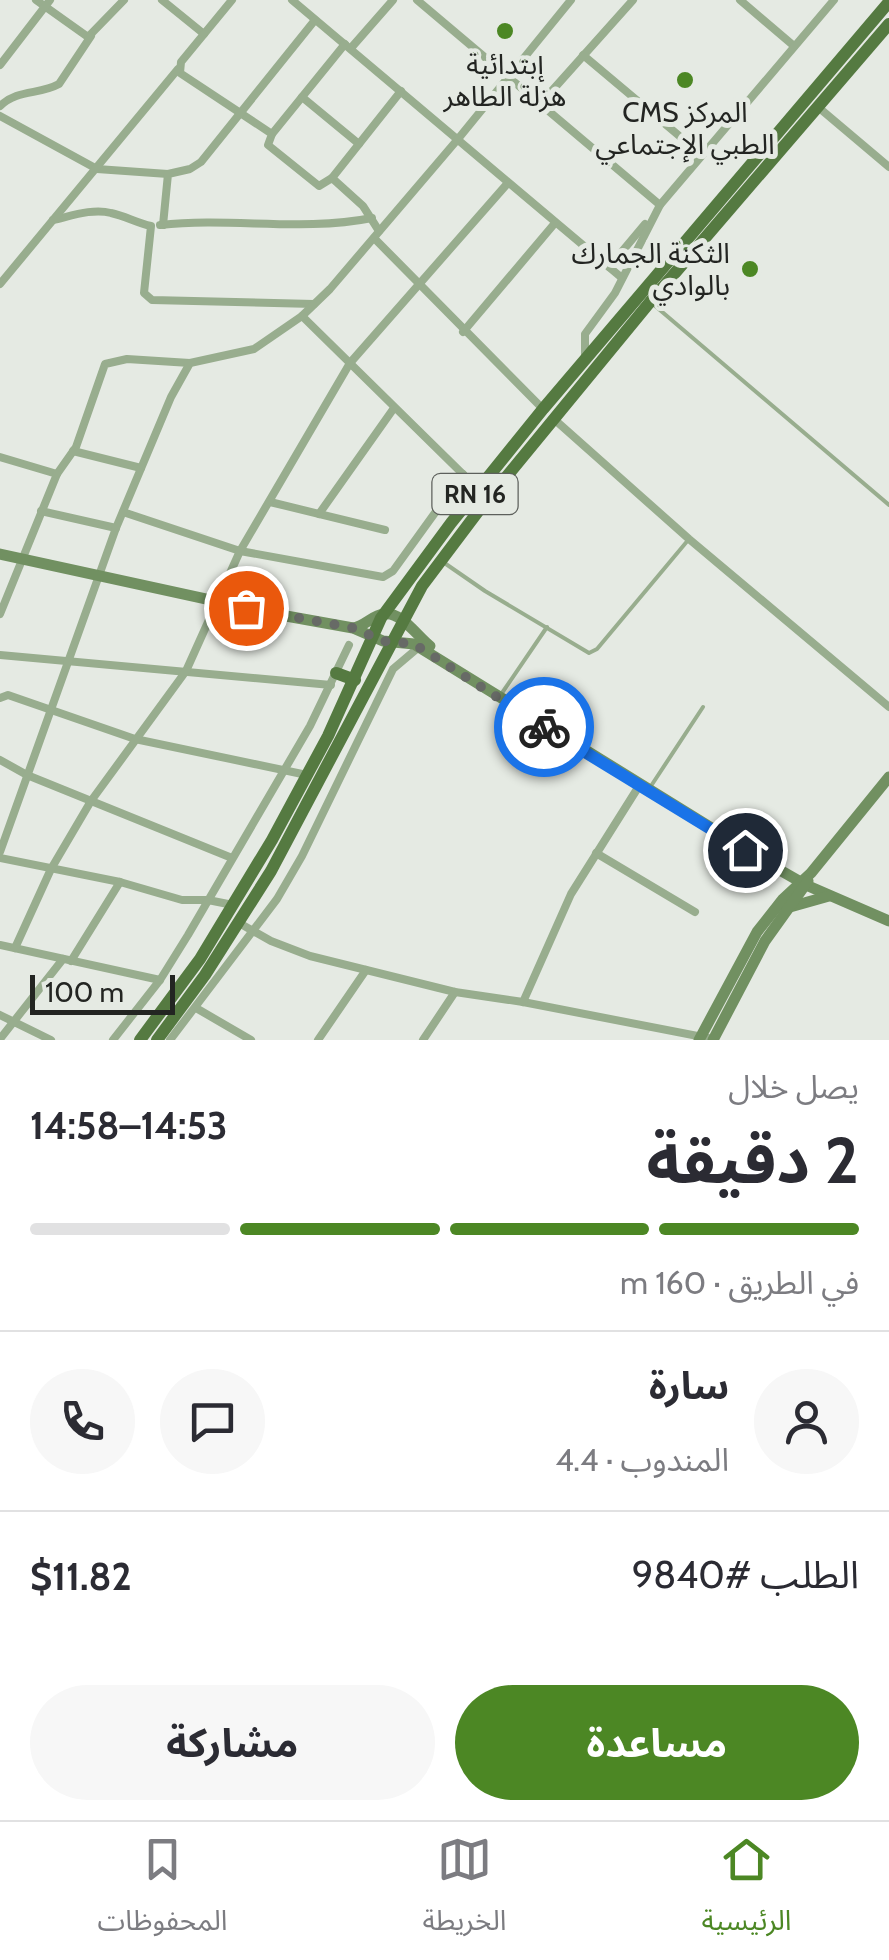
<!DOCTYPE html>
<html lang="ar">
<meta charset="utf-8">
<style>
:root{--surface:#fff;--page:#f7f7f7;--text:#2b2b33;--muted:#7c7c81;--line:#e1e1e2;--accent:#4c8724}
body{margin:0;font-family:Cabin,"Noto Sans Arabic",sans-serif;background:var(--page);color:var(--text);direction:rtl;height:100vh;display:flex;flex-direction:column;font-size:38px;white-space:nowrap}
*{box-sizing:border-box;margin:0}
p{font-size:32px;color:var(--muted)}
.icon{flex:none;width:55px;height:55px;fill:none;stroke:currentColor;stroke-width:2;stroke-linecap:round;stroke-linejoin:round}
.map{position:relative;height:1040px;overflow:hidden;direction:ltr}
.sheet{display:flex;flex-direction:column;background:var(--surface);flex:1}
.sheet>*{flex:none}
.scale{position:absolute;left:30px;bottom:25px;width:145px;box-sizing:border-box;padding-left:10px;border:5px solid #232522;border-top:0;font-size:28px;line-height:35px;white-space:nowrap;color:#232522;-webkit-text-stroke:8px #e5eae3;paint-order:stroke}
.pin{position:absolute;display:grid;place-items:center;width:85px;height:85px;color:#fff;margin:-42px;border:5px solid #fff;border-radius:50%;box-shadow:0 2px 10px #0007}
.courier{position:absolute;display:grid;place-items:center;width:100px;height:100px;margin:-50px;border:8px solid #1a73e8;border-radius:50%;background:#fff;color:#222;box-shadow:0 2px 12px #0007}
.head em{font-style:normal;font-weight:700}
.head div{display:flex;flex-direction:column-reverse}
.head{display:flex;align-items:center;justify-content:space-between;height:170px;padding:0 30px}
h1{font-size:65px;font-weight:700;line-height:75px}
.bar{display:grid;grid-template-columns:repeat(4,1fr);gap:15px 10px;align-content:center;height:120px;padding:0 30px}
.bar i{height:12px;border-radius:8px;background:var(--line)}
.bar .selected{background:var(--accent)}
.bar p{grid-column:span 4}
.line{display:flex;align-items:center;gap:25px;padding:0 30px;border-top:2px solid var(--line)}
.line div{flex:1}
.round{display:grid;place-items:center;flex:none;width:105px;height:105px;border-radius:52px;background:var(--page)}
.button{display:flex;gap:20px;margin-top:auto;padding:20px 30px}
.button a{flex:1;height:115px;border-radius:60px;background:var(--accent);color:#fff;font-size:40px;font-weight:700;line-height:115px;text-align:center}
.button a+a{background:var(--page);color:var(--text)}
.menu{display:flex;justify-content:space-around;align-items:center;height:140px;border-top:2px solid var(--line);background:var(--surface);font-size:28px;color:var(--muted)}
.menu a{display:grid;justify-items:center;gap:5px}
.menu .selected{color:var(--accent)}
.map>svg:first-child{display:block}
</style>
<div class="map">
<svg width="889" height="1040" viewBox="0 0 889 1040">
<rect width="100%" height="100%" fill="#e5eae3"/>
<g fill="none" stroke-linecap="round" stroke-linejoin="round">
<g stroke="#98ad8e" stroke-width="4">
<polyline points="654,305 889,505"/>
<polyline points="443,562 485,591 589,653 597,649 689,539"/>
<polyline points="502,693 547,627"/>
<polyline points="651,786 703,707"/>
</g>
<g stroke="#98ad8e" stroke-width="8">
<polyline points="36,0 88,37 124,0"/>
<polyline points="162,0 204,34"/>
<polyline points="232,0 181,62 180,73 272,134 268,145 319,186 332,178 363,206 379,231"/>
<polyline points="292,0 622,278"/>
<polyline points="417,0 660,205"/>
<polyline points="740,0 794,46"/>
<polyline points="351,48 393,0"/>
<polyline points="583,55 702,155"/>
<polyline points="0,65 50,0"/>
<polyline points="302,97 359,144"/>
<polyline points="541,103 633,0"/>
<path d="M0,106C18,89 39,95 59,84L91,36"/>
<polyline points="818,107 889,167"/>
<polyline points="0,116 97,169 168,174"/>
<polyline points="272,134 345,44"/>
<polyline points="332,178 401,91"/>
<path d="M53,220C71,216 93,208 111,213C125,216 137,223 151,226L144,293L152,300L314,304"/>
<path d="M160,225C231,217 302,232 372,218"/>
<polyline points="163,225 168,174 190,169 201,162 315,20"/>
<polyline points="374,238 543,409"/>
<polyline points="609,267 645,224"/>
<polyline points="0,284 178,69"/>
<polyline points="302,316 478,489"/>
<polyline points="463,332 555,223"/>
<polyline points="585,361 585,334 615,293 660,205 834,0"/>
<polyline points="555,420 689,539 889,707"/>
<polyline points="73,451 141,468"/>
<polyline points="0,457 57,474 0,614"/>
<polyline points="57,474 76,447 105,364 127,359 190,363"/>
<polyline points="270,502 385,530"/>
<polyline points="41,511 116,528"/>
<polyline points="123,512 240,551 383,577 393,571 463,474"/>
<polyline points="319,514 394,408"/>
<polyline points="0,655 331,685"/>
<polyline points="0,698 8,695 135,739 307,775"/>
<polyline points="0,760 27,775 232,858"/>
<polyline points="0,852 116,528 171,397 190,363 254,349 302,316 330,289 458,139 571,0"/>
<polyline points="596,853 695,912"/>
<polyline points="0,858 120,882 182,900 208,900 233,905"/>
<polyline points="239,923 271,941 310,956 455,992 523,1002 713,1039"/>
<polyline points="0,945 160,980"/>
<polyline points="15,948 51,869 91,801 186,671 240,551 350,363 507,184"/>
<polyline points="71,961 120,882"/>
<polyline points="523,1002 571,894 639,786"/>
<polyline points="196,1008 251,1040"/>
<polyline points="0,1015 51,1040"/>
<polyline points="0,1039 63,959"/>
<polyline points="113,1040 160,980 188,935 310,726 349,645"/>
<polyline points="170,1040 277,899 302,856 393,669 419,647"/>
<polyline points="318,1040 366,970"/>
<polyline points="423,1040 455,992"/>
</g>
<g stroke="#719061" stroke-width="11">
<polyline points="0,554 275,614 353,628 383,641 414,644 778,869 806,885 889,921"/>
<path d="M354,628C366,625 373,615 384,614C401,611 417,636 430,646"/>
<polyline points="790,907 829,896"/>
<polyline points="699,1040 757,932 783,899 811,873 889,777"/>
<polyline points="713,1040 765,941 808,881"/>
</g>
<g stroke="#557a41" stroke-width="12">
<polyline points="336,673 355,680"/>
<polyline points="140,1040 200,959 272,840 328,736 381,618 451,523 543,409 889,2"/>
<polyline points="157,1040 205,975 271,871 422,586 480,509 650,302 889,24"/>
</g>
</g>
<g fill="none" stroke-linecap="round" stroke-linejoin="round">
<polyline stroke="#676a66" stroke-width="10" stroke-dasharray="0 18" points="246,608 353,628 383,641 414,644 544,727"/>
<polyline stroke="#1a73e8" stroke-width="12" points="544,727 745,850"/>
</g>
<g fill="#4c8724" stroke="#e5eae3" stroke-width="4">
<circle cx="505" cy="31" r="10"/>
<circle cx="685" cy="80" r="10"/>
<circle cx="750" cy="269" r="10"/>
</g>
<g text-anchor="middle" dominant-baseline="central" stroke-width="10" stroke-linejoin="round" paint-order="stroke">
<rect fill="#e5eae3" stroke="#5d605c" stroke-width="2.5" x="432.5" y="474" width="85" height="40" rx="8"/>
<g font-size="25" font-weight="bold" fill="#232522">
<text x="475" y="494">RN 16</text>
</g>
<g font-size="28" fill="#232522" stroke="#e5eae3">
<text x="505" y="64">إبتدائية<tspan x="505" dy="32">هزلة الطاهر</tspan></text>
<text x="685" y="112">CMS المركز<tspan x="685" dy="32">الطبي الإجتماعي</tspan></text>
<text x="730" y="253" text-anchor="end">الثكنة الجمارك<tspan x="730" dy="32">بالوادي</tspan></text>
</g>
</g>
</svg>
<div class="scale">100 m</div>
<div class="pin" style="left:246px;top:608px;background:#ea580c"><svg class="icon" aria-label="bag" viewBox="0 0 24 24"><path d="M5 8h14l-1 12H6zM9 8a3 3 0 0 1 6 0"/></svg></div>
<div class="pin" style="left:745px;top:850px;background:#1f2937"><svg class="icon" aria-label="home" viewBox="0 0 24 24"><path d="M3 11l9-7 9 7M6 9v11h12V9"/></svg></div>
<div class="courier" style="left:544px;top:727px"><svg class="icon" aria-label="bike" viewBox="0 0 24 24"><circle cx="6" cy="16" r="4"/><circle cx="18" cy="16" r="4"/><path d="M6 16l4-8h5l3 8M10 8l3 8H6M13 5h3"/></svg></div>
</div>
<section class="sheet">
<div class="head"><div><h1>2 دقيقة</h1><p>يصل خلال</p></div><em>14:53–14:58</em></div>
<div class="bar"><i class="selected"></i><i class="selected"></i><i class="selected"></i><i></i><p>في الطريق · 160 m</p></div>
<div class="line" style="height:180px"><a class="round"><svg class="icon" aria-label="person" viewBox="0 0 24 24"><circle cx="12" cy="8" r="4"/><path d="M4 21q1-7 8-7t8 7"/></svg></a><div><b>سارة</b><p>المندوب · 4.4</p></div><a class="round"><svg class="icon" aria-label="chat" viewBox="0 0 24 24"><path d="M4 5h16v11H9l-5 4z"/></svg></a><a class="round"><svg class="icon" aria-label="phone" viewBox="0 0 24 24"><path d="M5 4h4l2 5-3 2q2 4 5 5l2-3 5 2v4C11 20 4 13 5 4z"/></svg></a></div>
<div class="line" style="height:130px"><div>الطلب #9840</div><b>$11.82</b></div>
<div class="button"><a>مساعدة</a><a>مشاركة</a></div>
</section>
<nav class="menu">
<a class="selected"><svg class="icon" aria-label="home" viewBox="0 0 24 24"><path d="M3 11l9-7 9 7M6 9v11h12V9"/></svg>الرئيسية</a>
<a><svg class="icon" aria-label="map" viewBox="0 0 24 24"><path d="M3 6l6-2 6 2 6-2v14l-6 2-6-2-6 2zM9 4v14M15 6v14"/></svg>الخريطة</a>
<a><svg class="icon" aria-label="saved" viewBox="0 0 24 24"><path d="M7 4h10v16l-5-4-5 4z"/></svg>المحفوظات</a>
</nav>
